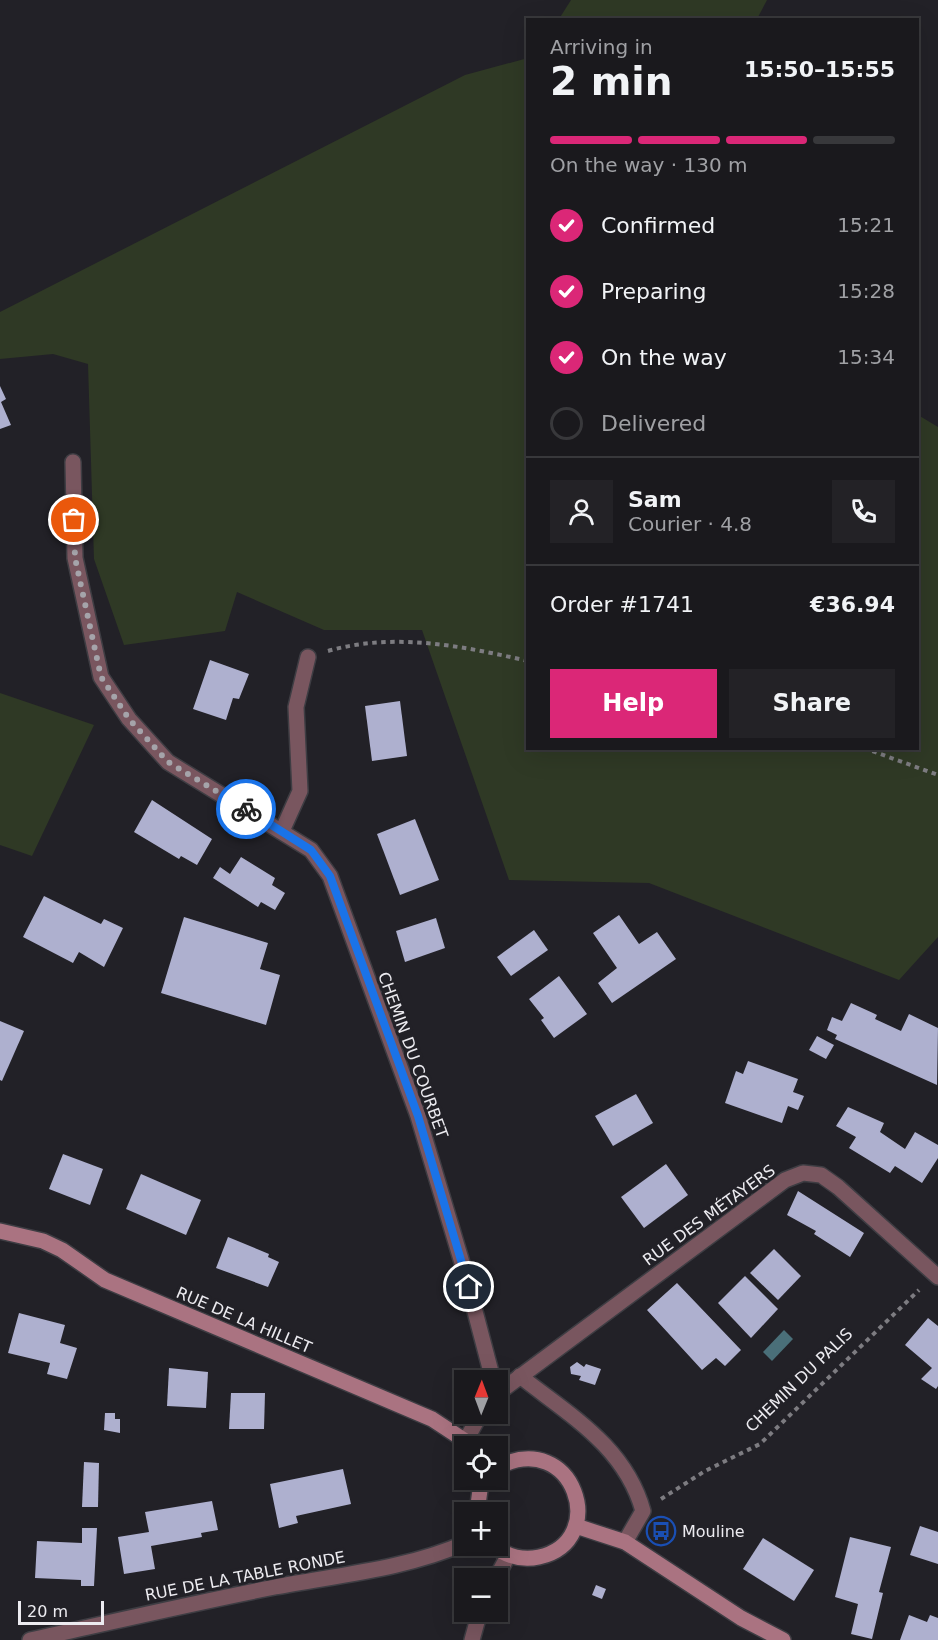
<!DOCTYPE html>
<meta charset="utf-8">
<style>
:root{--surface:#1a191d;--page:#232226;--text:#f1f3f6;--muted:#9fa0a4;--line:#38383b;--accent:#db2777}
body{margin:0;font-family:"DejaVu Sans",sans-serif;background:var(--page);color:var(--text);height:100vh;display:flex;flex-direction:column;font-size:22px;white-space:nowrap}
*{box-sizing:border-box;margin:0}
p{font-size:20px;color:var(--muted)}
.icon{flex:none;width:33px;height:33px;fill:none;stroke:currentColor;stroke-width:2;stroke-linecap:round;stroke-linejoin:round}
.map{position:relative;flex:1;overflow:hidden}
.sheet{position:absolute;left:526px;top:18px;width:393px;height:732px;display:flex;flex-direction:column;background:var(--surface);border-radius:0px;box-shadow:0 6px 24px #0002,0 0 0 2px var(--line)}
.sheet>*{flex:none}
.needle{width:39px;rotate:1deg}
.tools{position:absolute;left:454px;top:1370px;display:grid;gap:12px}
.tools a{display:grid;place-items:center;width:54px;height:54px;border-radius:0px;background:var(--surface);box-shadow:0 6px 24px #0002,0 0 0 2px var(--line);font-size:30px}
.scale{position:absolute;left:18px;bottom:15px;width:86px;box-sizing:border-box;padding-left:6px;border:3px solid #ecebf0;border-top:0;font-size:16px;line-height:21px;white-space:nowrap;color:#ecebf0;-webkit-text-stroke:4px #222127;paint-order:stroke}
.pin{position:absolute;display:grid;place-items:center;width:51px;height:51px;color:#fff;margin:-26px;border:3px solid #fff;border-radius:50%;box-shadow:0 2px 6px #0007}
.courier{position:absolute;display:grid;place-items:center;width:60px;height:60px;margin:-30px;border:4px solid #1a73e8;border-radius:50%;background:#fff;color:#222;box-shadow:0 2px 8px #0007}
.head em{font-style:normal;font-weight:700}
.head div{display:flex;flex-direction:column-reverse}
.head{display:flex;align-items:center;justify-content:space-between;height:102px;padding:0 24px}
h1{font-size:39px;font-weight:700;line-height:45px}
.bar{display:grid;grid-template-columns:repeat(4,1fr);gap:9px 6px;align-content:center;height:72px;padding:0 24px}
.bar i{height:8px;border-radius:4px;background:var(--line)}
.bar .on{background:var(--accent)}
.bar p{grid-column:span 4}
.line{display:flex;align-items:center;gap:15px;padding:0 24px;border-top:2px solid var(--line)}
.line div{flex:1}
.round{display:grid;place-items:center;flex:none;width:63px;height:63px;border-radius:0px;background:var(--page)}
ol{padding:0 24px;list-style:none}
li{display:flex;align-items:center;gap:18px;height:66px}
li p{margin-inline-start:auto}
li .icon{padding:6px;border-radius:50%;background:var(--accent);color:#fff;stroke-width:4}
li:last-child{color:var(--muted)}
li i{width:33px;height:33px;border:3px solid var(--line);border-radius:50%}
.button{display:flex;gap:12px;margin-top:auto;padding:12px 24px}
.button a{flex:1;height:69px;border-radius:0px;background:var(--accent);color:#fff;font-size:24px;font-weight:700;line-height:69px;text-align:center}
.button a+a{background:var(--page);color:var(--text)}
.map>svg:first-child{display:block}
</style>
<div class="map">
<svg width="938" height="1640" viewBox="0 0 938 1640">
<rect width="100%" height="100%" fill="#222127"/>
<g fill="#2f3925">
<polygon points="571,0 767,0 757,19 559,19"/>
<polygon points="528,58 528,748 918,748 918,415 938,427 938,937 899,980 649,883 509,880 422,630 324,630 237,592 225,631 124,645 94,559 88,364 53,354 0,359 0,312 465,75"/>
<polygon points="0,693 94,725 32,856 0,845"/>
</g>
<polygon fill="#4a6f79" points="784,1330 793,1339 772,1361 763,1352"/>
<g fill="#aeb0cf">
<polygon points="0,386 6,399 1,402 11,425 0,429"/>
<polygon points="210,660 249,674 239,699 233,698 226,720 193,709"/>
<polygon points="400,701 407,756 372,761 365,706"/>
<polygon points="152,800 212,839 197,865 181,856 179,859 134,832"/>
<polygon points="415,819 439,880 400,895 377,834"/>
<polygon points="241,857 275,878 272,885 285,893 275,910 261,902 258,907 213,878 220,867 230,874"/>
<polygon points="44,896 101,924 104,919 123,928 104,967 79,952 73,963 23,937"/>
<polygon points="619,915 639,944 657,932 676,959 612,1003 598,983 617,968 593,933"/>
<polygon points="184,917 268,943 260,969 280,975 266,1025 161,993"/>
<polygon points="436,918 445,948 405,962 396,931"/>
<polygon points="534,930 548,950 511,976 497,957"/>
<polygon points="559,976 587,1014 554,1038 541,1020 544,1018 529,999"/>
<polygon points="851,1003 873,1013 877,1015 875,1019 901,1031 909,1014 938,1028 937,1085 835,1039 837,1035 827,1030 832,1017 842,1021"/>
<polygon points="0,1021 24,1031 2,1081 0,1080"/>
<polygon points="817,1036 834,1045 826,1059 809,1050"/>
<polygon points="748,1061 798,1079 793,1092 804,1096 798,1110 788,1106 782,1123 725,1103 736,1071 743,1074"/>
<polygon points="636,1094 653,1123 613,1146 595,1116"/>
<polygon points="848,1107 884,1123 880,1132 905,1149 915,1132 938,1145 938,1158 922,1183 895,1166 890,1173 849,1148 856,1137 836,1126"/>
<polygon points="63,1154 103,1169 90,1205 49,1189"/>
<polygon points="666,1164 688,1195 644,1228 621,1197"/>
<polygon points="141,1174 201,1200 186,1235 126,1209"/>
<polygon points="798,1191 864,1233 850,1257 814,1234 816,1231 787,1215"/>
<polygon points="228,1237 269,1254 268,1257 279,1262 268,1287 216,1268"/>
<polygon points="774,1249 801,1276 778,1300 750,1273"/>
<polygon points="745,1276 778,1309 751,1338 718,1303"/>
<polygon points="677,1283 741,1350 725,1366 716,1358 702,1370 647,1310"/>
<polygon points="19,1313 65,1325 60,1343 77,1348 67,1379 47,1374 50,1363 8,1353"/>
<polygon points="928,1318 938,1326 938,1386 936,1389 921,1379 932,1368 905,1345"/>
<polygon points="577,1362 584,1367 586,1364 601,1369 595,1385 579,1380 581,1376 571,1374 570,1367"/>
<polygon points="169,1368 208,1372 206,1408 167,1406"/>
<polygon points="231,1393 265,1393 264,1429 229,1429"/>
<polygon points="105,1413 115,1413 115,1419 120,1419 120,1433 104,1430"/>
<polygon points="84,1462 99,1463 98,1507 82,1507"/>
<polygon points="343,1469 351,1504 296,1516 298,1523 279,1528 270,1484"/>
<polygon points="212,1501 218,1530 201,1533 202,1537 151,1546 155,1569 124,1574 118,1537 149,1532 145,1512"/>
<polygon points="920,1526 938,1532 938,1564 910,1555"/>
<polygon points="82,1528 97,1528 94,1586 81,1586 81,1580 35,1578 37,1541 82,1543"/>
<polygon points="850,1537 891,1547 879,1592 883,1593 872,1639 851,1634 858,1604 835,1597"/>
<polygon points="763,1538 814,1570 794,1601 743,1569"/>
<polygon points="596,1585 606,1589 602,1599 592,1595"/>
<polygon points="909,1615 927,1622 930,1615 938,1618 938,1640 900,1640"/>
</g>
<g fill="none" stroke-linecap="round" stroke-linejoin="round">
<g stroke="#3e3d43" stroke-width="18">
<path id="lane" d="M520,1376C569,1415 625,1446 643,1511L625,1542"/>
</g>
<g stroke="#3e3d43" stroke-width="18">
<g id="street">
<polyline points="73,462 75,558 101,677 129,719 168,762 311,850 330,876 418,1116 463,1266 491,1372 496,1380"/>
<polyline points="282,831 300,791 296,707 308,657"/>
<polyline points="498,1393 785,1180 803,1173 821,1175 838,1187 938,1277"/>
<polyline points="466,1440 481,1413"/>
<polyline points="496,1578 508,1556"/>
<path d="M30,1640C112,1622 193,1603 275,1587C338,1575 406,1569 465,1543"/>
<polyline points="472,1640 480,1611"/>
</g>
</g>
<g stroke="#3e3d43" stroke-width="18">
<g id="secondary">
<polyline points="0,1231 43,1241 62,1250 105,1280 432,1419 473,1446"/>
<polyline points="477,1512 480,1490 486,1479"/>
<polyline points="576,1526 625,1542 741,1618 783,1640"/>
<path d="M492,1545C506,1556 521,1561 539,1557C611,1541 574,1428 498,1467"/>
</g>
</g>
<g stroke="#7d7c81" stroke-width="4" stroke-dasharray="4.5 4.5" stroke-linecap="butt">
<path d="M328,651C394,632 462,646 528,661"/>
<polyline points="864,748 938,775"/>
<polyline points="661,1499 705,1471 760,1444 919,1290"/>
</g>
<use href="#lane" stroke="#79565f" stroke-width="15"/>
<use href="#street" stroke="#79565f" stroke-width="15"/>
<use href="#secondary" stroke="#aa7381" stroke-width="15"/>
</g>
<g fill="none" stroke-linecap="round" stroke-linejoin="round">
<polyline stroke="#a5a4aa" stroke-width="6" stroke-dasharray="0 10.8" points="74,520 75,558 101,677 129,719 168,762 246,809"/>
<polyline stroke="#1a73e8" stroke-width="8" points="246,809 311,850 330,876 418,1116 469,1287"/>
</g>
<defs>
<g id="bus-ring" transform="scale(1.5)"><circle r="9.5" fill="#222127" stroke="#1a4fb4" stroke-width="1.5"/><path d="M-5-6H5V4H4V6H2V4H-2V6H-4V4H-5ZM-3.5-4V0h7V-4ZM-3.5 1.2v1.5H-2V1.2ZM2 1.2v1.5H3.5V1.2Z" fill="#1a4fb4"/></g>
</defs>
<g fill-rule="evenodd">
<use href="#bus-ring" x="661" y="1531"/>
</g>
<g text-anchor="middle" dominant-baseline="central" stroke-width="6" stroke-linejoin="round" paint-order="stroke">
<g font-size="16" fill="#ecebf0" stroke="#222127">
<text transform="translate(413 1055) rotate(70)">CHEMIN DU COURBET</text>
<text transform="translate(709 1215) rotate(-36)">RUE DES MÉTAYERS</text>
<text transform="translate(244 1320) rotate(23)">RUE DE LA HILLET</text>
<text transform="translate(799 1380) rotate(-44)">CHEMIN DU PALIS</text>
<text transform="translate(245 1576) rotate(-11)">RUE DE LA TABLE RONDE</text>
</g>
<g font-size="16" fill="#ecebf0" stroke="#222127" text-anchor="start">
<text x="682" y="1531">Mouline</text>
</g>
</g>
</svg>
<div class="tools">
<a><svg class="needle" viewBox="-14 -14 28 28"><path d="M0-13l5 13h-10z" fill="#e53935"/><path d="M0 13l5-13h-10z" fill="#9fa0a4"/></svg></a>
<a><svg class="icon" aria-label="locate" viewBox="0 0 24 24"><circle cx="12" cy="12" r="6"/><path d="M12 2v4M12 18v4M2 12h4M18 12h4"/></svg></a>
<a>+</a>
<a>−</a>
</div>
<div class="scale">20 m</div>
<div class="pin" style="left:74px;top:520px;background:#ea580c"><svg class="icon" aria-label="bag" viewBox="0 0 24 24"><path d="M5 8h14l-1 12H6zM9 8a3 3 0 0 1 6 0"/></svg></div>
<div class="pin" style="left:469px;top:1287px;background:#1f2937"><svg class="icon" aria-label="home" viewBox="0 0 24 24"><path d="M3 11l9-7 9 7M6 9v11h12V9"/></svg></div>
<div class="courier" style="left:246px;top:809px"><svg class="icon" aria-label="bike" viewBox="0 0 24 24"><circle cx="6" cy="16" r="4"/><circle cx="18" cy="16" r="4"/><path d="M6 16l4-8h5l3 8M10 8l3 8H6M13 5h3"/></svg></div>
<section class="sheet">
<div class="head"><div><h1>2 min</h1><p>Arriving in</p></div><em>15:50–15:55</em></div>
<div class="bar"><i class="on"></i><i class="on"></i><i class="on"></i><i></i><p>On the way · 130 m</p></div>
<ol>
<li><svg class="icon" aria-label="check" viewBox="0 0 24 24"><path d="M5 12l5 5 9-10"/></svg>Confirmed<p>15:21</p></li>
<li><svg class="icon" aria-label="check" viewBox="0 0 24 24"><path d="M5 12l5 5 9-10"/></svg>Preparing<p>15:28</p></li>
<li><svg class="icon" aria-label="check" viewBox="0 0 24 24"><path d="M5 12l5 5 9-10"/></svg>On the way<p>15:34</p></li>
<li><i></i>Delivered</li>
</ol>
<div class="line" style="height:108px"><a class="round"><svg class="icon" aria-label="person" viewBox="0 0 24 24"><circle cx="12" cy="8" r="4"/><path d="M4 21q1-7 8-7t8 7"/></svg></a><div><b>Sam</b><p>Courier · 4.8</p></div><a class="round"><svg class="icon" aria-label="phone" viewBox="0 0 24 24"><path d="M5 4h4l2 5-3 2q2 4 5 5l2-3 5 2v4C11 20 4 13 5 4z"/></svg></a></div>
<div class="line" style="height:78px"><div>Order #1741</div><b>€36.94</b></div>
<div class="button"><a>Help</a><a>Share</a></div>
</section>
</div>
